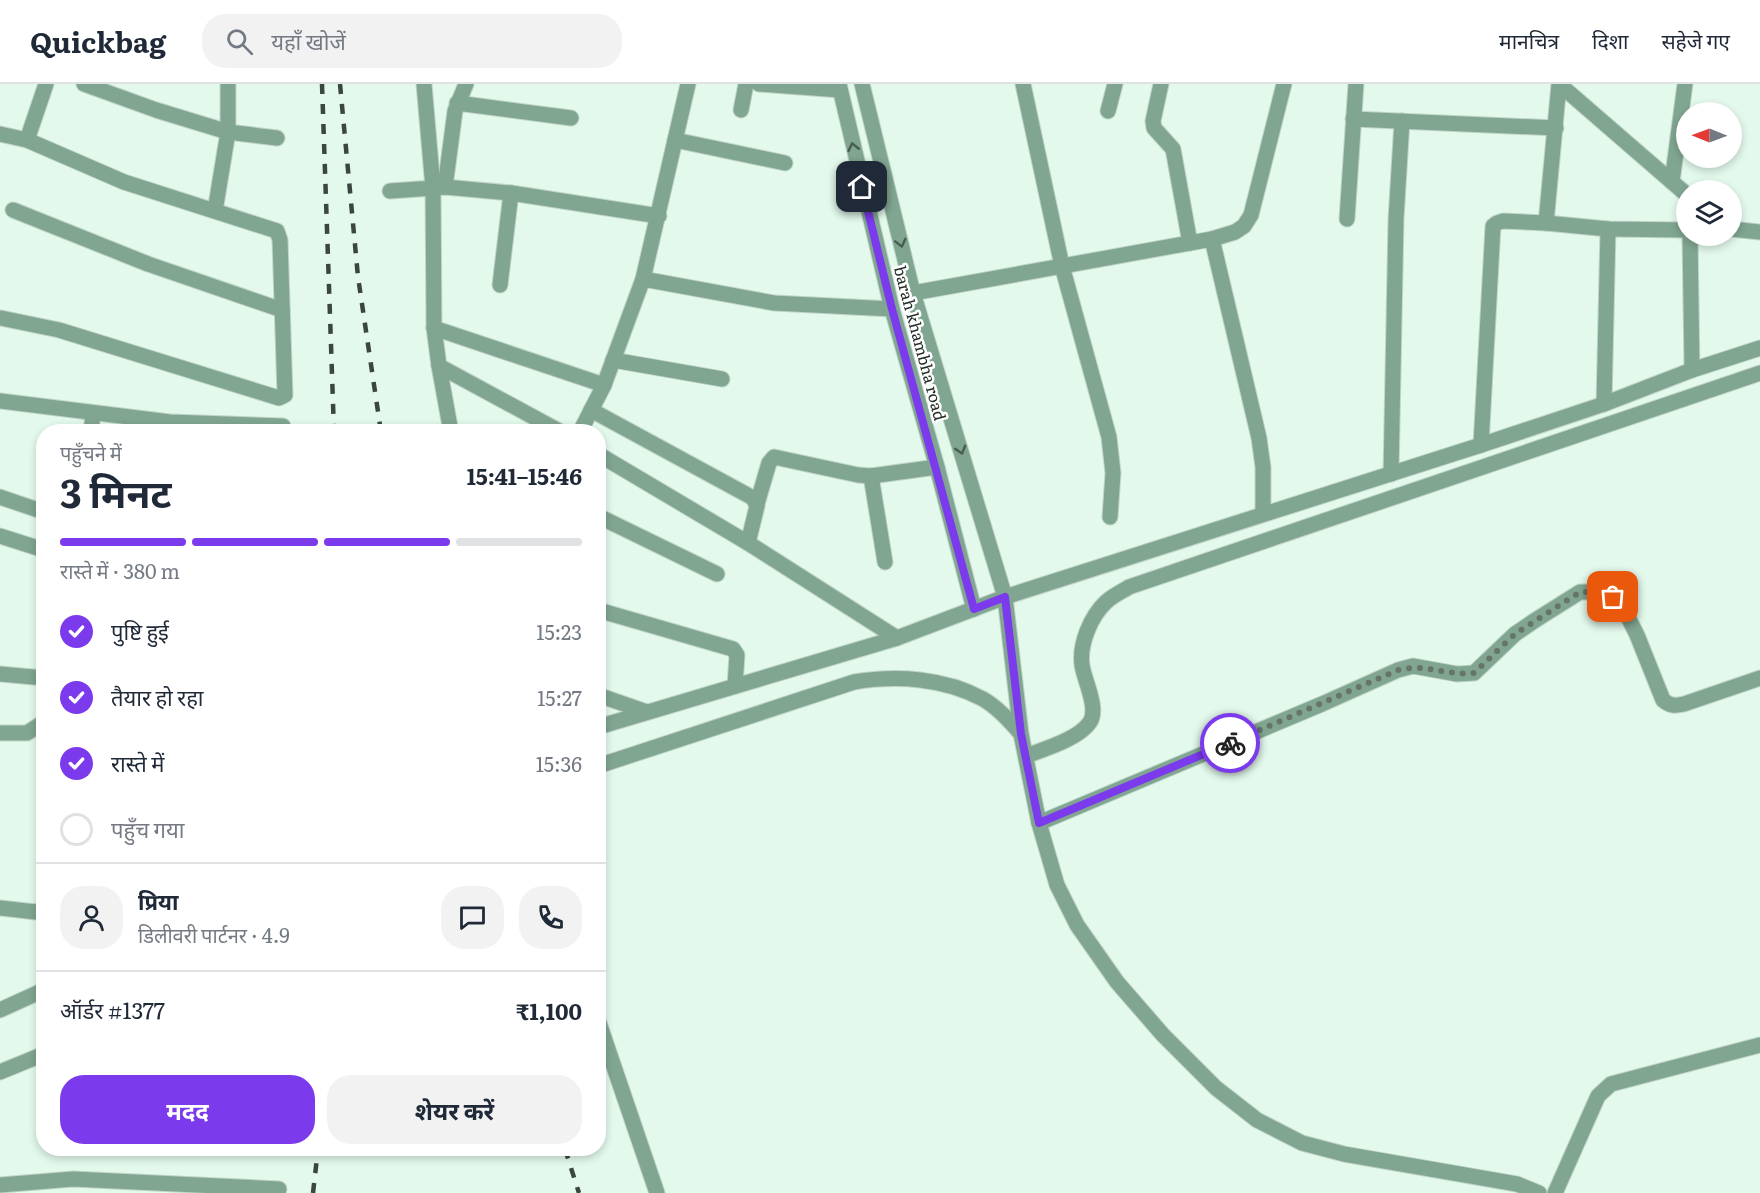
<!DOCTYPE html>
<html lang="hi">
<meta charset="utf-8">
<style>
:root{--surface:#fff;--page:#f2f2f3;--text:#1f2937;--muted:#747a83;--line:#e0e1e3;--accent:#7c3aed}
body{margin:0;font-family:Literata,"Noto Sans Devanagari",serif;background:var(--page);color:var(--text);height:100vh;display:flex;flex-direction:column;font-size:22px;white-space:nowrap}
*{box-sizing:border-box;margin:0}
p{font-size:20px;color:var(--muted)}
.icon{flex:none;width:33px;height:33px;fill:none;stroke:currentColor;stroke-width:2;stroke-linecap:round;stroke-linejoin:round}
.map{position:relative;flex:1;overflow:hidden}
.panel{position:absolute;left:36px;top:340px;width:570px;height:732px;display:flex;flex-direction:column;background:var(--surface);border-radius:24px;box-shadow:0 3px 9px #0003}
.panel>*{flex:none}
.needle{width:39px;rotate:271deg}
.fabs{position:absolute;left:1676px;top:18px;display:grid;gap:12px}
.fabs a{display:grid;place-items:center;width:66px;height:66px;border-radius:50%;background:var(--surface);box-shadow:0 3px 9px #0003;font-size:30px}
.pin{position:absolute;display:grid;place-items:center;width:51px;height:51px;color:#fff;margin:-26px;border-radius:12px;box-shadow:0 3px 9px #0006}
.courier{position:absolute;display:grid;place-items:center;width:60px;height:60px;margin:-30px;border:4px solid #7c3aed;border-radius:50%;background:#fff;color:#222;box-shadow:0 2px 8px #0007}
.overview em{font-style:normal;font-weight:700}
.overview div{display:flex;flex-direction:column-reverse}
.overview{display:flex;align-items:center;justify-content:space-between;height:102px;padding:0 24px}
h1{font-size:39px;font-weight:700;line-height:45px}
.bar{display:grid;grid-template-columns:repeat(4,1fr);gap:9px 6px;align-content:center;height:72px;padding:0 24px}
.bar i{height:8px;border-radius:4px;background:var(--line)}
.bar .selected{background:var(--accent)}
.bar p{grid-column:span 4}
.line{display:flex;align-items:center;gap:15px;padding:0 24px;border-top:2px solid var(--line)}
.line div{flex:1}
.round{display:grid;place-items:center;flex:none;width:63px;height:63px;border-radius:24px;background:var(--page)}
ol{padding:0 24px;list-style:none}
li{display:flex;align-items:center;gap:18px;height:66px}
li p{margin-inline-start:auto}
li .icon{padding:6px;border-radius:50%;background:var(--accent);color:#fff;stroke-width:4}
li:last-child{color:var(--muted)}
li i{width:33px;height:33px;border:3px solid var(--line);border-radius:50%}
.action{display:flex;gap:12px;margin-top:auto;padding:12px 24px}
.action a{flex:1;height:69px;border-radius:24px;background:var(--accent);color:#fff;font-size:24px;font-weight:700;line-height:69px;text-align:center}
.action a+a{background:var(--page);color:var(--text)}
header{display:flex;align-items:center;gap:36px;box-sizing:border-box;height:84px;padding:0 30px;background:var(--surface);border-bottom:2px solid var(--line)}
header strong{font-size:28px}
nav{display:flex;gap:33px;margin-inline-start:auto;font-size:21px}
.search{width:420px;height:54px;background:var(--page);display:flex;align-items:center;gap:15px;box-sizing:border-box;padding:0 21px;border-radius:24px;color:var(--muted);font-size:22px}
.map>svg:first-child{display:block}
</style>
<header>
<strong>Quickbag</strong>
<div class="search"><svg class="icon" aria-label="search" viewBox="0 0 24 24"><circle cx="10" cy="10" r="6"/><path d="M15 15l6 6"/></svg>यहाँ खोजें</div>
<nav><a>मानचित्र</a><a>दिशा</a><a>सहेजे गए</a></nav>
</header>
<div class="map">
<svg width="1760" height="1109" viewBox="0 0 1760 1109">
<rect width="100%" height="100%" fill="#e3f9ec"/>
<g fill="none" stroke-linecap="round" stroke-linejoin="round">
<g stroke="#c0d4c9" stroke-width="17">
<g id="minor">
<polyline points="84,0 156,26 228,48 277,54"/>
<polyline points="759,0 840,6"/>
<polyline points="839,0 892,225 937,383 974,525"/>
<polyline points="862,0 913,209 1005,513 1021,650 1039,739 1057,801 1077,841 1117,898 1163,951 1216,1004 1257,1036 1302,1059 1344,1070 1517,1100 1539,1109"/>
<polyline points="1023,0 1062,182 1109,353 1113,389 1110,433"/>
<polyline points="1161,0 1153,37 1154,44 1173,65 1190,159"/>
<polyline points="1559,0 1546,139 1608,145 1686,146"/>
<polyline points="1561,0 1566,6 1686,110"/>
<polyline points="457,19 571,34"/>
<polyline points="741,26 746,0"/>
<polyline points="1108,27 1115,0"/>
<polyline points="1353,35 1556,44"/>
<polyline points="0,50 27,56 124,98 277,147 280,156 285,311 279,314 59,246 1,234"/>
<polyline points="27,56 46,0"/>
<polyline points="675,56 785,79"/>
<polyline points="1672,98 1685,0"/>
<polyline points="445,103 455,27 466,0"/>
<polyline points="390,107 433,104 424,0"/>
<polyline points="13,126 148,180 282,226"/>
<polyline points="215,127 228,48 228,0"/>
<polyline points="1347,135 1356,0"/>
<polyline points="1731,145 1760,148"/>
<polyline points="1690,152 1692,286"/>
<polyline points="1212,155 1259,354 1263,383 1263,430"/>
<polyline points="643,195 774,219 892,225"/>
<polyline points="500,201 511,109"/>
<polyline points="913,209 1212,155 1235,148 1244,142 1251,131 1284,0"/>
<polyline points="434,244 604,301 643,195 688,0"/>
<polyline points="613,276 722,295"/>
<polyline points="439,282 434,244 433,104 445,103 511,109 659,132"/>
<polyline points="0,317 170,338 283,342"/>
<polyline points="1604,320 1608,145"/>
<polyline points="591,326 753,414 757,422 748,459"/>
<polyline points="91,348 93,330"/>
<polyline points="451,348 439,282 561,348"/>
<polyline points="580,348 604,301"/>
<polyline points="1481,361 1493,142 1497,139 1503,137 1546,139"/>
<polyline points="598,370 748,459 897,554"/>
<polyline points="1391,390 1396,135 1402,37"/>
<polyline points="871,392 885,478"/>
<polyline points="0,413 44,428"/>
<polyline points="757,420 769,379 774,373 858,391 871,392 937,383"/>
<polyline points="598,432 717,490"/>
<polyline points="0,452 44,466"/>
<polyline points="598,526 733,565 737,571 735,602"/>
<polyline points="0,590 44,594"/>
<polyline points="598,611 647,628"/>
<polyline points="598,643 897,554 1005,513 1481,361 1604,320 1692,286 1760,264"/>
<polyline points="0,649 27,649 44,638"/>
<path d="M1026,672C1044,665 1079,655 1090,638C1099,624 1084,596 1082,581C1079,560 1091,532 1106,518C1112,512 1121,508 1129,503L1760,289"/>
<path d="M598,682L854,598C897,591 944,594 983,615C997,623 1010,637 1021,650"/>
<path d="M1039,739L1322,620L1398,586L1413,582L1457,590L1474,589L1515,550L1534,537L1580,508H1593L1613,513L1620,517L1637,551L1663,616C1670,622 1675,622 1684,620L1760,594"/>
<polyline points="0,824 36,828 44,825"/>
<polyline points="0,926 44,906"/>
<polyline points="598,936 657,1109"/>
<polyline points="0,988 44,970"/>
<polyline points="0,1101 73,1095 279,1105"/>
<polyline points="1555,1109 1598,1012 1611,1000 1760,961"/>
</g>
</g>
<use href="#minor" stroke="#80a691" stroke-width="15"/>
<g stroke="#3c4640" stroke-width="4.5" stroke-dasharray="10 10" stroke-linecap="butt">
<polyline points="322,0 334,348"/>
<polyline points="340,0 358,193 381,348"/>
<polyline points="565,1065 579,1109"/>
<polyline points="313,1109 318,1065"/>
</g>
</g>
<defs><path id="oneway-chevron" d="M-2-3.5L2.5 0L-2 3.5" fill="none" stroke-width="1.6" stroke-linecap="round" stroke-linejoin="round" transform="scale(1.5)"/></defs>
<g stroke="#485d51">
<use href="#oneway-chevron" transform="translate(853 63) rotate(-103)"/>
<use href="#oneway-chevron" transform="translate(901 159) rotate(76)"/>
<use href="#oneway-chevron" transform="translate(961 366) rotate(73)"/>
</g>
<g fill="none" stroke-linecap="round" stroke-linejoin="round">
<path stroke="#66746c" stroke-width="6" stroke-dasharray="0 10.8" d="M1230,659L1398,586C1426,579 1446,592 1474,589L1515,550L1580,508H1593L1613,513"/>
<polyline stroke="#7c3aed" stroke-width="8" points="862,103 892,225 974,525 1005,513 1021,650 1039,739 1230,659"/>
</g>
<g text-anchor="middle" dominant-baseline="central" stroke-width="5" stroke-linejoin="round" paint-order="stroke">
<g font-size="16" fill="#232c27" stroke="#fff">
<text transform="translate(921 259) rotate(75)">barah khambha road</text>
</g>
</g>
</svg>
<div class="fabs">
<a><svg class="needle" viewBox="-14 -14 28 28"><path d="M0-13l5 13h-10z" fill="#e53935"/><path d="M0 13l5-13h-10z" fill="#747a83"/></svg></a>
<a><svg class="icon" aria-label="layers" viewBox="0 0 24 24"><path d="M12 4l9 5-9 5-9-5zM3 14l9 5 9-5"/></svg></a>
</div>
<div class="pin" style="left:1613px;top:513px;background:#ea580c"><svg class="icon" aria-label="bag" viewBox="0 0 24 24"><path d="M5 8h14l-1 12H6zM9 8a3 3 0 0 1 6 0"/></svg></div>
<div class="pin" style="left:862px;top:103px;background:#1f2937"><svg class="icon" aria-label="home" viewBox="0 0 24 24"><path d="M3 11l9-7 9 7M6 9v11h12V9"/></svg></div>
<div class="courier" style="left:1230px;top:659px"><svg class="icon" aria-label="bike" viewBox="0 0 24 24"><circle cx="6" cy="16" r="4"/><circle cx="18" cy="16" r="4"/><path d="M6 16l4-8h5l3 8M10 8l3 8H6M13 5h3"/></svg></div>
<section class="panel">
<div class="overview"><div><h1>3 मिनट</h1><p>पहुँचने में</p></div><em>15:41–15:46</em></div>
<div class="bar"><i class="selected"></i><i class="selected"></i><i class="selected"></i><i></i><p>रास्ते में · 380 m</p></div>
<ol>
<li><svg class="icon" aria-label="check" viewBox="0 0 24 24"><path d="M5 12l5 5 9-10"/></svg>पुष्टि हुई<p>15:23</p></li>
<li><svg class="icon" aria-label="check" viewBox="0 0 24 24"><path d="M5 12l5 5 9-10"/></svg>तैयार हो रहा<p>15:27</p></li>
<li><svg class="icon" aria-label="check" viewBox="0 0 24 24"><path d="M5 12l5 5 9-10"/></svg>रास्ते में<p>15:36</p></li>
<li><i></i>पहुँच गया</li>
</ol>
<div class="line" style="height:108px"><a class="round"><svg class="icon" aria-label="person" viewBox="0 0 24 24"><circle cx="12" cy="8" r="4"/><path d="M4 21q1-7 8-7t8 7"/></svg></a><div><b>प्रिया</b><p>डिलीवरी पार्टनर · 4.9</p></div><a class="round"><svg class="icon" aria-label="chat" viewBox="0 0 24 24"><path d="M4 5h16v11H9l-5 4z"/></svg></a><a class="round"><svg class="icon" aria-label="phone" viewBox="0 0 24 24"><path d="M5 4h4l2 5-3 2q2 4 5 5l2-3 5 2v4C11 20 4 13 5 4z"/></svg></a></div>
<div class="line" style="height:78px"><div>ऑर्डर #1377</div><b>₹1,100</b></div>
<div class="action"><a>मदद</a><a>शेयर करें</a></div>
</section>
</div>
